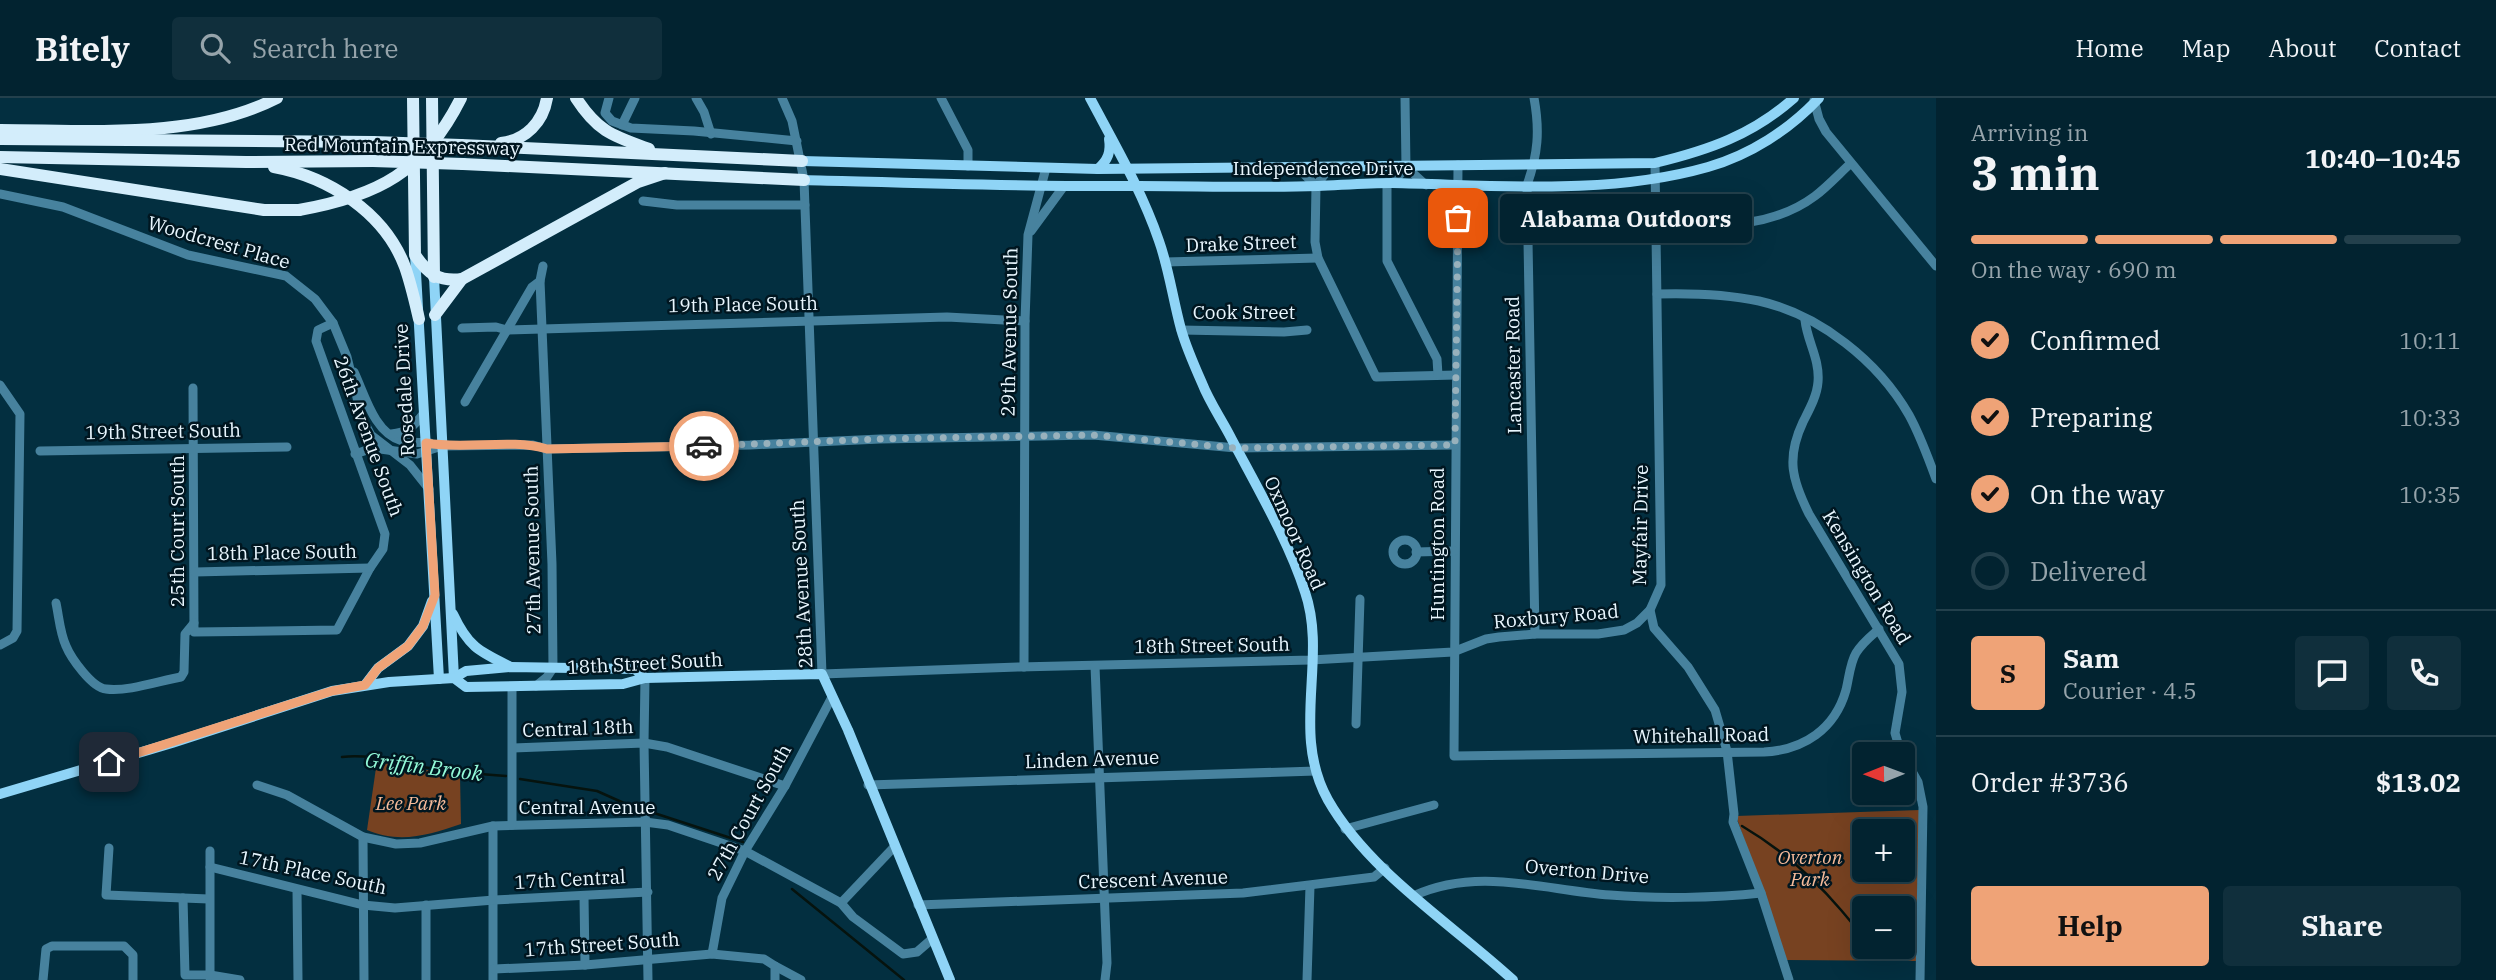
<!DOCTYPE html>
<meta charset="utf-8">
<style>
:root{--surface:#022330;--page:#102f3c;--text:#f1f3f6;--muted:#96a4ab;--line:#23404c;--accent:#efa377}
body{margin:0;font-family:"IBM Plex Serif",serif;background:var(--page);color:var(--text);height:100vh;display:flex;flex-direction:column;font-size:26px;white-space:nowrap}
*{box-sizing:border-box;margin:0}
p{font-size:23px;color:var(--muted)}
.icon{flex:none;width:38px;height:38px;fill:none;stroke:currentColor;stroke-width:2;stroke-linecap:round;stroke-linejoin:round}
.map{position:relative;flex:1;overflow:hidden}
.panel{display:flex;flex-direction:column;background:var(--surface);width:560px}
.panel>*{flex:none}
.needle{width:46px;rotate:269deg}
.buttons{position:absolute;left:1852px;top:644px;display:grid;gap:14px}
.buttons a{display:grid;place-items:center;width:63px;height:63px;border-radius:7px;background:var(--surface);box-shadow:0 7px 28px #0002,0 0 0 2px var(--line);font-size:35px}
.pin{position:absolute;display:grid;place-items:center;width:60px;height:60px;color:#fff;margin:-30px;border-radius:14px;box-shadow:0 4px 10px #0006}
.courier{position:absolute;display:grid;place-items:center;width:70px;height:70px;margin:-35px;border:5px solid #efa377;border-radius:50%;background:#fff;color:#222;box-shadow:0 2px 9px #0007}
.bubble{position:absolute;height:49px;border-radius:7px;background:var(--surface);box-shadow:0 7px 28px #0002,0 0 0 2px var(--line);font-size:23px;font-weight:800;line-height:49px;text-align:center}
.overview em{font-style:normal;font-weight:800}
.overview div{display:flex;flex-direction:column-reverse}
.overview{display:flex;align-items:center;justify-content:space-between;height:119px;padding:0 35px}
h1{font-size:46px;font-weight:800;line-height:52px}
.bar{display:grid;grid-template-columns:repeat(4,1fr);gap:10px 7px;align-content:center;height:84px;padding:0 35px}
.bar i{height:9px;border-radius:5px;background:var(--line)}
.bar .selected{background:var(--accent)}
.bar p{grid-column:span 4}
.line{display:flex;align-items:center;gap:18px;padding:0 35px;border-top:2px solid var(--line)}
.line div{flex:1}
.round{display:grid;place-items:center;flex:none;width:74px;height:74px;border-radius:7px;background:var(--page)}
ol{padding:0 35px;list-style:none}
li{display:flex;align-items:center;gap:21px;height:77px}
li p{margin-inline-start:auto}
li .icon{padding:7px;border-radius:50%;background:var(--accent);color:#111;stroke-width:4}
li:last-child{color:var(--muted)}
li i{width:38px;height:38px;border:4px solid var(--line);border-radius:50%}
.primary-button{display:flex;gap:14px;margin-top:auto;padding:14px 35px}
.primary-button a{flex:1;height:80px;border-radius:7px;background:var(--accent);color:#111;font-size:28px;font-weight:800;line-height:80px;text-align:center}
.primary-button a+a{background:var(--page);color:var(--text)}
header{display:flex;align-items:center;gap:42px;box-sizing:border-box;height:98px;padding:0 35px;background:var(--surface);border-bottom:2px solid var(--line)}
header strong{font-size:33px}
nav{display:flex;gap:38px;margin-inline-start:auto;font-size:24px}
.search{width:490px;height:63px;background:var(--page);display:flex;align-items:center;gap:18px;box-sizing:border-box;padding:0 24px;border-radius:7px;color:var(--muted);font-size:26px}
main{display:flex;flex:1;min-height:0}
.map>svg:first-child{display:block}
</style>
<header>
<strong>Bitely</strong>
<div class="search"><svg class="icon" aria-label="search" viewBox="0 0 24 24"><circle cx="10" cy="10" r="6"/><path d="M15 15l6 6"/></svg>Search here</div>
<nav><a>Home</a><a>Map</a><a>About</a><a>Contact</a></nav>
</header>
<main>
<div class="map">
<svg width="1936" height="882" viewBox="0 0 1936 882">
<rect width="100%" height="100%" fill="#032f40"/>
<g fill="#774221" fill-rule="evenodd">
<path d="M377,663L460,678L461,726C429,737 400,746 367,732Z"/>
<path d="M1920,712L1921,863L1786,862L1736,718ZM1864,733H1902V772H1864ZM1864,810H1902V849H1864Z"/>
</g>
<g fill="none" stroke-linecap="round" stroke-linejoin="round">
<g stroke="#06130e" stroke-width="2.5">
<path d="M342,659C371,656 395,664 423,669C451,674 478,676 506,678"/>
<polyline points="520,681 597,693 635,710"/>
<polyline points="651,714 743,744"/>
<path d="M1742,728C1781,751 1812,778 1841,812C1850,823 1861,834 1864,848"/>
<polyline points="792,791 904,882"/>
<polyline points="1864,849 1866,859"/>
</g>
<g stroke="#47829e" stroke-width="9">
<polyline points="609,0 605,15 612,23 631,30 694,33 797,43"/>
<polyline points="696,0 704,14 711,36"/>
<polyline points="782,0 792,23 804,82 822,576 1019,569 1311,562 1453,554 1486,541 1499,539 1535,536 1598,536 1624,532 1637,525 1650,512"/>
<polyline points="941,0 968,52 968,68"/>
<path d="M1534,0C1540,33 1538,56 1527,87L1535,536"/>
<polyline points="1814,2 1819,21 1826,34 1936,168"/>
<polyline points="622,27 635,0"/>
<polyline points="1655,65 1661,487 1650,512 1654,530 1688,569 1715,612 1727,653 1734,716 1733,724 1761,795 1789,882"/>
<path d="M1458,67L1454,658L1764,654C1804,652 1835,631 1846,592C1849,580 1850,565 1856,555C1862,545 1871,538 1879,531"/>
<polyline points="1330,69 1316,88 1315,144 1318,160 1376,279 1456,277"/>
<polyline points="1406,69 1426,87"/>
<polyline points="1298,70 1316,88"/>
<polyline points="1387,85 1387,163 1437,261 1438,277"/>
<polyline points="1393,85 1406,69 1405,0"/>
<polyline points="0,96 63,109 188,157 286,178 315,201 333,225 347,259 362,320 371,337 410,367 429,391"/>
<polyline points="643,103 677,107 805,107"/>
<path d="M1657,127C1711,127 1768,133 1815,98C1827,89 1839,76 1851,65"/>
<polyline points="1031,133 1064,88"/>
<polyline points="1165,164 1318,160"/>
<path d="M1657,196C1692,195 1725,196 1759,203C1820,217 1878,263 1909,317C1920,337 1928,359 1936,381"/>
<path d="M1805,222C1807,243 1820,261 1818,284C1817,298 1809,312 1803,324C1786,360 1792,382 1809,416L1899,566L1902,594L1895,635L1900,652L1918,684L1923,709L1920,882"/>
<polyline points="462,230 496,229 507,232 947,219 1025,223"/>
<polyline points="1181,232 1284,234 1307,232"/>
<path d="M354,274C365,297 374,335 402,343C411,345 421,344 430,345"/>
<polyline points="0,287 20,316 17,533 13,540 0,547"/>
<polyline points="193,290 194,534 337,532 370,470 383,451 385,436 316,243 318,232 333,225"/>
<polyline points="465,304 532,189 540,183 543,168"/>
<path d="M391,336C408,335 414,328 424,315"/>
<polyline points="40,353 287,349"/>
<polyline points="355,356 373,350 417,356 442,348 533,347 547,351 750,347 880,341 1093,337 1236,350 1455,347"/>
<circle cx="1405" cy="454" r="12"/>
<polyline points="1416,454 1454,453"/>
<polyline points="195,474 370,470"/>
<path d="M56,505C59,519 60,535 66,548C71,560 92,590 106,591C127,594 159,583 181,579L184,574L185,536L194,525"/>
<polyline points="1095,568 1107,865 1105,882"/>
<polyline points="1024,569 1025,223 1028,137 1046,70"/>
<polyline points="645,580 644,645 648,882"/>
<polyline points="536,588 547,579 553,570 552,466 540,183"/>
<polyline points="1356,626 1360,501"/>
<polyline points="513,650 644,645 667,649 785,688"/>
<polyline points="257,687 287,697 363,739 396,746 420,745 493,728 645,724 668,727 745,753 841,805 853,819 903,856 917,854 932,841"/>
<polyline points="868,687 1316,673"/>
<polyline points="512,727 512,589"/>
<polyline points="493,728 493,882"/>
<polyline points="1345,731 1434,707"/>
<polyline points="363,739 364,882"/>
<polyline points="109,750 106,797 209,801"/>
<polyline points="210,753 210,880"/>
<polyline points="210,769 363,807 395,810 494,802 648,794"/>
<polyline points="297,792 298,882"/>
<polyline points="584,798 585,867"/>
<path d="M1413,798C1478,768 1543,792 1610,797C1656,801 1715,800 1761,795"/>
<polyline points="183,800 185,877 210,877 240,882"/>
<polyline points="841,805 895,748"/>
<polyline points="918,807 1243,795 1374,779 1385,770"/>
<polyline points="775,868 801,882"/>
<polyline points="494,871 585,867 712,856"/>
<polyline points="43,882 46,851 52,848 124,848 133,857 133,882"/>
<polyline points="426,882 426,807"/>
<polyline points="775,882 775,868 764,861 712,856 722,800 745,753 785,688 832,599"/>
<polyline points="1307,882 1310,788"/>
</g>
<g stroke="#8fd4f6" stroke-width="10">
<path d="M1090,0C1115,47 1142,93 1159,143C1169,171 1173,202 1181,231C1186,249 1194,267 1202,285C1209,303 1220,319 1229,336C1254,384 1289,443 1305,494C1328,561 1290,634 1328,702C1369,774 1452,826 1513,882"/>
<path d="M802,63L1098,71L1655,65C1709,52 1752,37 1794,0"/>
<path d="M1098,71C1108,62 1111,54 1109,41"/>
<path d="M804,82C915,85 1026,89 1138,88C1197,88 1258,90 1318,88C1342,87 1367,85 1392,85C1496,87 1606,98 1708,69C1750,57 1789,32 1819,0"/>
<polyline points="415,157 439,581"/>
<polyline points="434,179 454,580"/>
<path d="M453,516C468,548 478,553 509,568"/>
<polyline points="454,580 466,573 511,569 635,571 645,580"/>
<polyline points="365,587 378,570 408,548 423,528 432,503"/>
<polyline points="0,696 172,645 332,593 389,584 454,580 466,589 623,586 645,580 822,576 848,632 950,882"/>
</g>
<g stroke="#d3edfb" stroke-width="12">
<path d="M413,0L415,157C428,176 439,184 462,181L638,84L665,75"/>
<polyline points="432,0 434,179"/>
<path d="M576,0C598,34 613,38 649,51"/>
<path d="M0,32C90,32 195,42 277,0"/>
<polyline points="0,41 373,44"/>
<path d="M501,45C526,42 543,24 547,0"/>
<polyline points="461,47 802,63"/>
<polyline points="0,59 246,64 373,63"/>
<polyline points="463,66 804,82"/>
<path d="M274,69C329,79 385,115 405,169C411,186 415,204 419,221"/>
<polyline points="0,71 264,112 299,112"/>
<polyline points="435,217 462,181"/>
</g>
<g stroke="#d3edfb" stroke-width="12">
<polyline points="373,44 461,47"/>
<polyline points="373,63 463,66"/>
<path d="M299,112C378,98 424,74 461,0"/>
</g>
</g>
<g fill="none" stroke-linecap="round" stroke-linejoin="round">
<polyline stroke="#98b1bc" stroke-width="7" stroke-dasharray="0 12.6" points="704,348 880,341 1093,337 1236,350 1455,347 1458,120"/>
<path stroke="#efa377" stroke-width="9" d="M109,664L332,593L365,587L378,570L408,548L423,528L435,497L426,345C466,352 510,340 547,351L704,348"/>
</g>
<g text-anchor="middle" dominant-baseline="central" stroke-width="5" stroke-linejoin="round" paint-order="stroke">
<g font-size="19" fill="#e9f7ff" stroke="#001620">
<text transform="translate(402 48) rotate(1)">Red Mountain Expressway</text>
<text x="1323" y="70">Independence Drive</text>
<text transform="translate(219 144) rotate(16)">Woodcrest Place</text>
<text transform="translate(1241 145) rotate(-2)">Drake Street</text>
<text transform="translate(743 206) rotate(-1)">19th Place South</text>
<text x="1244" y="214">Cook Street</text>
<text transform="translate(1009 234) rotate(-89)">29th Avenue South</text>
<text transform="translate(1513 267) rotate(-91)">Lancaster Road</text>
<text transform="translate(404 292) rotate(-93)">Rosedale Drive</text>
<text transform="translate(163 333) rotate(-1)">19th Street South</text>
<text transform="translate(369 338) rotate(70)">26th Avenue South</text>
<text transform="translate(1640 427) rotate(-89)">Mayfair Drive</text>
<text transform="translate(177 433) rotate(-90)">25th Court South</text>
<text transform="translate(1295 435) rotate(66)">Oxmoor Road</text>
<text transform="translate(1437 446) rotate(-90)">Huntington Road</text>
<text transform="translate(532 452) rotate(-91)">27th Avenue South</text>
<text transform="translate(282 454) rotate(-1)">18th Place South</text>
<text transform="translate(1867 479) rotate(59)">Kensington Road</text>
<text transform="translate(801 486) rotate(-93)">28th Avenue South</text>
<text transform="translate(1556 518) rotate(-5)">Roxbury Road</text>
<text transform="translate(1212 547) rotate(-1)">18th Street South</text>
<text transform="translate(645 565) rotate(-3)">18th Street South</text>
<text transform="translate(578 630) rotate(-2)">Central 18th</text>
<text transform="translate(1701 637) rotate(-1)">Whitehall Road</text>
<text transform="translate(1092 661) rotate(-2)">Linden Avenue</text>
<text x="587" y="709">Central Avenue</text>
<text transform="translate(749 714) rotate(-61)">27th Court South</text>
<text transform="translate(1587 773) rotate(5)">Overton Drive</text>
<text transform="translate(313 774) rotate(12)">17th Place South</text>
<text transform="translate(570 781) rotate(-3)">17th Central</text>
<text transform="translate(1153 781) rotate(-2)">Crescent Avenue</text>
<text transform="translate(602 846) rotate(-4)">17th Street South</text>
</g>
<g font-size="19" font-style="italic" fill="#f7bc9b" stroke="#001620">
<text x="411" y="705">Lee Park</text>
<text x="1810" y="759">Overton<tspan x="1810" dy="22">Park</tspan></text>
</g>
<g font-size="21" font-style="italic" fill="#93fbd9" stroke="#001620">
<text transform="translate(424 668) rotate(7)">Griffin Brook</text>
</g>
</g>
</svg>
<div class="buttons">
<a><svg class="needle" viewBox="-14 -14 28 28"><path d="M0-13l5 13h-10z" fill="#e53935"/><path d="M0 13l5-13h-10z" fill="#96a4ab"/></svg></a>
<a>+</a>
<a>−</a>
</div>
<div class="pin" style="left:1458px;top:120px;background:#ea580c"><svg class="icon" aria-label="bag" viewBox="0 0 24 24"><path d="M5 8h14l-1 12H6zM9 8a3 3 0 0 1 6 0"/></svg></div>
<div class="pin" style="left:109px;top:664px;background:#1f2937"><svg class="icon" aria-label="home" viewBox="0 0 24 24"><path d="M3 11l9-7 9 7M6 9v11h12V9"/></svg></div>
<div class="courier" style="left:704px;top:348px"><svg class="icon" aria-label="car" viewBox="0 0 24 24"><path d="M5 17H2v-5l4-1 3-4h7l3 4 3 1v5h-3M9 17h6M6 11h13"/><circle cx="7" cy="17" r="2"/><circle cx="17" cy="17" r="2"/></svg></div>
<div class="bubble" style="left:1500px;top:96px;width:252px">Alabama Outdoors</div>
</div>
<section class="panel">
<div class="overview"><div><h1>3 min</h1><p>Arriving in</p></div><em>10:40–10:45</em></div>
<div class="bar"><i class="selected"></i><i class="selected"></i><i class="selected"></i><i></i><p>On the way · 690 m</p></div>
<ol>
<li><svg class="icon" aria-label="check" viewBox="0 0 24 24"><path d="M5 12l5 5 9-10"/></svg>Confirmed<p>10:11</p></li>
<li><svg class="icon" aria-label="check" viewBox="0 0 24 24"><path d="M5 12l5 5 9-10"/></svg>Preparing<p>10:33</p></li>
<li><svg class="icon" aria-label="check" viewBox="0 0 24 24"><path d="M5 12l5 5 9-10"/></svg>On the way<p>10:35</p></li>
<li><i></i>Delivered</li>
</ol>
<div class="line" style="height:126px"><b class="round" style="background:var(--accent);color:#111">S</b><div><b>Sam</b><p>Courier · 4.5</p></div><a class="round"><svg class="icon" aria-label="chat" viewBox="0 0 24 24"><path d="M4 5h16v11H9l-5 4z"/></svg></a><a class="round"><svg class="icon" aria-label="phone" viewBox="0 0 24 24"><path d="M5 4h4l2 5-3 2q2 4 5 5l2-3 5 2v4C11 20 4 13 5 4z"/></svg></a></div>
<div class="line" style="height:91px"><div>Order #3736</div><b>$13.02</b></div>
<div class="primary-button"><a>Help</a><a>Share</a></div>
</section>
</main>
